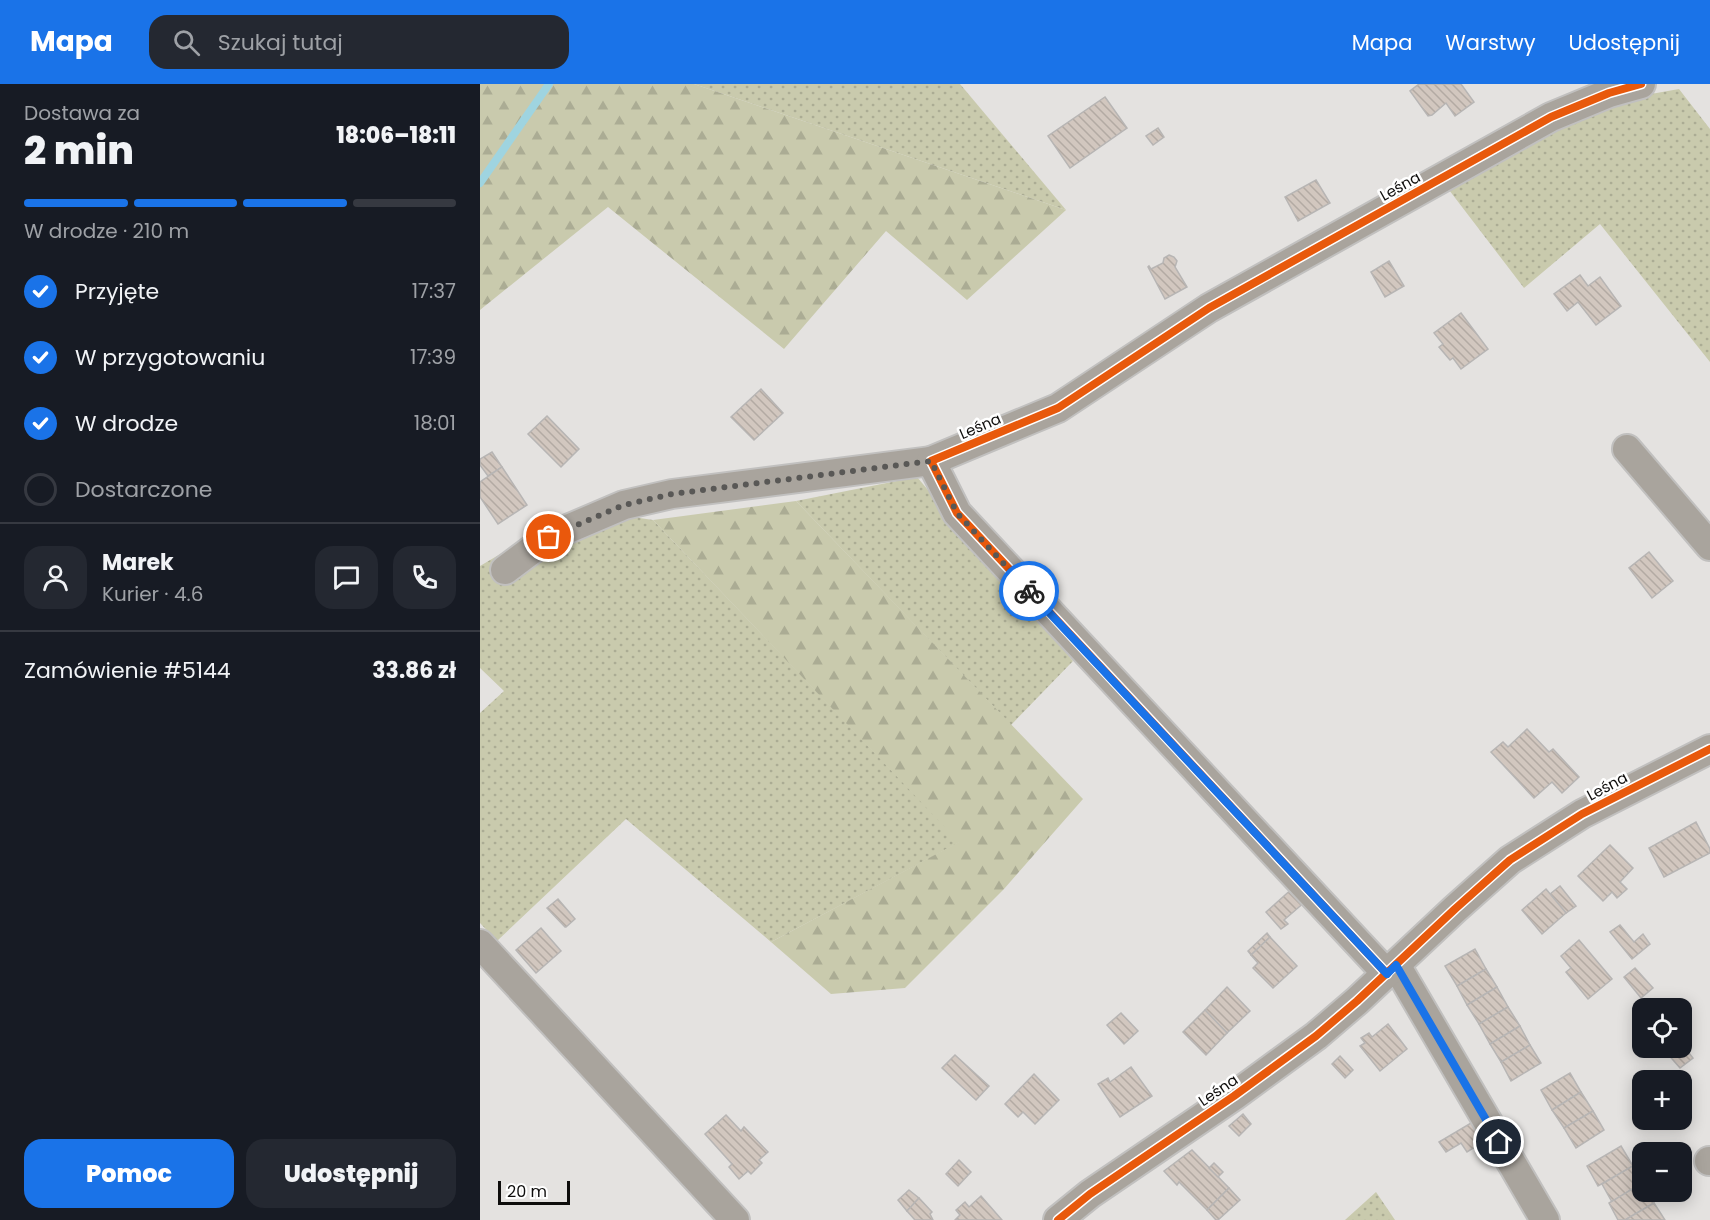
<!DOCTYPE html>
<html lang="pl">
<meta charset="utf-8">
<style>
:root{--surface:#171b24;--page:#242831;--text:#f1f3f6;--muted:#9ea1a6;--line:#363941;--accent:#1a73e8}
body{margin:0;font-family:Poppins,sans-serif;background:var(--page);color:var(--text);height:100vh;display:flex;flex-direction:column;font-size:22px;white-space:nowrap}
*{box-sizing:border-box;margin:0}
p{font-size:20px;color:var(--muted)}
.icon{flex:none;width:33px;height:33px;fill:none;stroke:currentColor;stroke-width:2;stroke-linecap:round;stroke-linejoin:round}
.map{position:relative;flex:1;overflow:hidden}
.side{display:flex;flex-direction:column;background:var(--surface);width:480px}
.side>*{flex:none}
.controls{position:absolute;left:1152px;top:914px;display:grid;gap:12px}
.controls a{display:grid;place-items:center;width:60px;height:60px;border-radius:12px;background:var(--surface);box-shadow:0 3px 15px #0003;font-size:30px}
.scale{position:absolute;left:18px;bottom:15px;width:72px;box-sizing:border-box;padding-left:6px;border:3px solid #0e0d0c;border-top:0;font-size:16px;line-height:21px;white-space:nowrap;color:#0e0d0c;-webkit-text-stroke:4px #fff;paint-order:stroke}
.pin{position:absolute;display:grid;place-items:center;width:51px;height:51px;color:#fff;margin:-26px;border:3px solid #fff;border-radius:50%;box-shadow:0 2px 6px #0007}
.courier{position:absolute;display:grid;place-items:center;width:60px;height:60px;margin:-30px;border:4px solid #1a73e8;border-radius:50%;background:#fff;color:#222;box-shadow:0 2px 8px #0007}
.headline em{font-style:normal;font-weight:800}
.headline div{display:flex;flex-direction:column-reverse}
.headline{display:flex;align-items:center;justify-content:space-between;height:102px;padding:0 24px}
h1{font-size:39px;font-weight:800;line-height:45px}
.bar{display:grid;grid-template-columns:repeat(4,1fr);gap:9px 6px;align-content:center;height:72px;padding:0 24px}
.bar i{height:8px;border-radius:4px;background:var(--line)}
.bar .current{background:var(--accent)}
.bar p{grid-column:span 4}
.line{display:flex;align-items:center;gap:15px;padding:0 24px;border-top:2px solid var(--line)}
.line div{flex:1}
.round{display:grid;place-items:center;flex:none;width:63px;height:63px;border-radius:18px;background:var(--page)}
ol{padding:0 24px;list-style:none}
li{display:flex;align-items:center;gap:18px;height:66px}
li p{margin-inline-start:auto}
li .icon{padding:6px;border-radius:50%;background:var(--accent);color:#fff;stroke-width:4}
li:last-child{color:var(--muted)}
li i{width:33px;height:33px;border:3px solid var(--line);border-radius:50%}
.primary-button{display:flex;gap:12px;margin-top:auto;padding:12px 24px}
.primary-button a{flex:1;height:69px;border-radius:18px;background:var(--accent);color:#fff;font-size:24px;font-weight:800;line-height:69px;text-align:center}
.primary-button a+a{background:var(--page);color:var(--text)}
header{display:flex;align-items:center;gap:36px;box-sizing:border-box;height:84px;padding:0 30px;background:var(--accent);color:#fff}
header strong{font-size:28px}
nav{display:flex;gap:33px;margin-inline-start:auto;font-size:21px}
.search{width:420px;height:54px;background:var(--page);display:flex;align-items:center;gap:15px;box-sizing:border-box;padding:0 21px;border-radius:18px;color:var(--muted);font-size:22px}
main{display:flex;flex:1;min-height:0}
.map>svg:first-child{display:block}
</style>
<header>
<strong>Mapa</strong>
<div class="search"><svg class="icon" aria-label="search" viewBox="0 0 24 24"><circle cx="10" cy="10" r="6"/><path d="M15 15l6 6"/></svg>Szukaj tutaj</div>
<nav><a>Mapa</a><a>Warstwy</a><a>Udostępnij</a></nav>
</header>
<main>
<section class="side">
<div class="headline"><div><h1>2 min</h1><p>Dostawa za</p></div><em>18:06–18:11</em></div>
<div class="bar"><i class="current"></i><i class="current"></i><i class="current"></i><i></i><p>W drodze · 210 m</p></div>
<ol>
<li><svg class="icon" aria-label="check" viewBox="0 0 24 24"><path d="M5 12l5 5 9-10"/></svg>Przyjęte<p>17:37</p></li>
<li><svg class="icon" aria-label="check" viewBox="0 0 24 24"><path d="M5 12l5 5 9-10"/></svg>W przygotowaniu<p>17:39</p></li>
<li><svg class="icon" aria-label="check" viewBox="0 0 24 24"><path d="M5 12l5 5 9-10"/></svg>W drodze<p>18:01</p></li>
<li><i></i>Dostarczone</li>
</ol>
<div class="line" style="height:108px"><a class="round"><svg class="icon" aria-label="person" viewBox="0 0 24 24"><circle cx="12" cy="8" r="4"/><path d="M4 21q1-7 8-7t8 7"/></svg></a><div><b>Marek</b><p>Kurier · 4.6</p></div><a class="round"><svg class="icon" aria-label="chat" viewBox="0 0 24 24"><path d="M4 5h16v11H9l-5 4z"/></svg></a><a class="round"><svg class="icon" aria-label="phone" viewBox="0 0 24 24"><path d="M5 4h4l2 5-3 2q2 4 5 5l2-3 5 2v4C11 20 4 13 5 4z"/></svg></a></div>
<div class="line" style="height:78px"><div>Zamówienie #5144</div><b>33.86 zł</b></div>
<div class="primary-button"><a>Pomoc</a><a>Udostępnij</a></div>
</section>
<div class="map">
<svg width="1230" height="1136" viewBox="0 0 1230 1136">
<defs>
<pattern id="grass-dots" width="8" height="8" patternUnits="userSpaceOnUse" patternTransform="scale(1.5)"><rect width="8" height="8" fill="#c9caad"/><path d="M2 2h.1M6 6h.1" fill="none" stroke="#abac94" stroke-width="1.8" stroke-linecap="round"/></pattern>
<pattern id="forest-firs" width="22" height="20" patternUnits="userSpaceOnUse" patternTransform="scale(1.5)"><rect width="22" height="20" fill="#c9caad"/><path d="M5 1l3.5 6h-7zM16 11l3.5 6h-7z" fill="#abac94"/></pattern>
<pattern id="building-back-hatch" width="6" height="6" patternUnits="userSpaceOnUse" patternTransform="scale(1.5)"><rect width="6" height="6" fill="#d2c7bf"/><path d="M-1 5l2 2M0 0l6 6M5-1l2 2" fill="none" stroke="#b3aaa3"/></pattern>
</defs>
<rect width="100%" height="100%" fill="#e4e2e0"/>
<g fill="url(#grass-dots)">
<polygon points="214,0 480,0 586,126"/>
<polygon points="1199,5 1230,45 1230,278 1120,140 1044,204 966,102 1079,41 1143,15"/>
<polygon points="437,393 593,577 531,641 316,417"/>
<polygon points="90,429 153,433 173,436 480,758 291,858 146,735 17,857 0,839 0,629 24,607 0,584 0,482"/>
<polygon points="896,1108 915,1136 865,1136"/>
</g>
<g fill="url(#forest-firs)">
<polygon points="0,0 214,0 586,126 487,216 406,147 304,265 128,123 0,226"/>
<polygon points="316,417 603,715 524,805 425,904 351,910 291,858 479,758 173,436"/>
</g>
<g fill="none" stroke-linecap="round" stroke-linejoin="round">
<polyline stroke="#9fd4e0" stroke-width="8" points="0,99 69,0"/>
</g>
<g fill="url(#building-back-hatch)" stroke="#b7b5b4" stroke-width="1.5">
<polygon points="939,0 981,0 994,18 975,32 966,19 952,31 948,32 930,7"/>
<polygon points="625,13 647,44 590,84 568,52"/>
<polygon points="678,44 684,53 673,61 666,52"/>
<polygon points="836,96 850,119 818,137 805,113"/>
<polygon points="689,171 694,173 697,177 695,183 707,203 685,215 668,183 669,182 671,185 683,179 684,174"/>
<polygon points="909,177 924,202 905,213 891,188"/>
<polygon points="1100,191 1108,202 1120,193 1141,222 1116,241 1098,218 1087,227 1074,210"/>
<polygon points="981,229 1008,265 981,285 973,274 970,276 959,263 963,260 954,249"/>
<polygon points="281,305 303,329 274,356 251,333"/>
<polygon points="67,332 99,365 81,383 48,350"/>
<polygon points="12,368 22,383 8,392 0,381 0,375"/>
<polygon points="22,383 47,421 18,440 0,413 0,398"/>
<polygon points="1169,468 1193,497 1172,514 1149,484"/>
<polygon points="1047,645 1069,668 1073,665 1099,693 1082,709 1072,698 1054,714 1011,668 1023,658 1028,663"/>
<polygon points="1216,738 1230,765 1230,769 1184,793 1169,764"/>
<polygon points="1130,761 1153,784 1140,798 1147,805 1137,814 1132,808 1123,817 1098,792"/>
<polygon points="1080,802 1096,822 1086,829 1070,810"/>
<polygon points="814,803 826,817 804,836 808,840 801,845 786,828"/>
<polygon points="1066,805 1086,829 1062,850 1042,826"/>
<polygon points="78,815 95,835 86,843 85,843 67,824"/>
<polygon points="1140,841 1154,858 1163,850 1170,860 1152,875 1130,848"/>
<polygon points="61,844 81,867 56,889 36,866"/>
<polygon points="787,849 790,853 771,871 768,867"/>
<polygon points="790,853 817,882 793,904 773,884 778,879 771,871"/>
<polygon points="1099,856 1132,895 1108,915 1086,888 1091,884 1081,872"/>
<polygon points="995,865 1006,885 977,902 965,882"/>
<polygon points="1155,884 1173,904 1161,914 1144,893"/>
<polygon points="1006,885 1017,903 987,921 977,902"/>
<polygon points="747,903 770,927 747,949 725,926"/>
<polygon points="1017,903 1028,923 999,940 987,921"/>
<polygon points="1028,923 1040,942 1010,960 999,940"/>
<polygon points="725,926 747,949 726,971 703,948"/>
<polygon points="641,929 658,947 644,960 627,941"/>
<polygon points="908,940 927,965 900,987 880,962 885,959 881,954 889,949 892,953"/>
<polygon points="1040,942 1050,961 1021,978 1010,960"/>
<polygon points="1202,960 1213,974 1200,984 1187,969 1195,963 1202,963"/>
<polygon points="1050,961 1061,979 1031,997 1021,978"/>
<polygon points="475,971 509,1002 496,1016 462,984"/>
<polygon points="860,972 873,986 865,994 852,980"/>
<polygon points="651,983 672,1012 640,1033 618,1000 628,994 630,998"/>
<polygon points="1090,989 1101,1008 1072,1026 1061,1006"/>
<polygon points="554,990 579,1016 555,1040 543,1028 538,1033 525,1020"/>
<polygon points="1101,1008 1113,1027 1084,1044 1072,1026"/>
<polygon points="1113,1027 1124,1046 1096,1064 1084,1044"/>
<polygon points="763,1030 771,1040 759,1052 749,1042"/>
<polygon points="246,1031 261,1047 264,1043 288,1068 279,1076 282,1079 271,1090 268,1087 259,1095 249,1083 252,1080 225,1050"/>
<polygon points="991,1039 1003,1058 987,1068 981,1059 966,1068 959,1058"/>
<polygon points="1141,1062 1153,1082 1118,1102 1107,1082"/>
<polygon points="712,1066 749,1104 727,1126 699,1098 697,1101 684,1087"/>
<polygon points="479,1076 491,1088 478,1102 466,1090"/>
<polygon points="734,1079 743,1088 738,1093 729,1084"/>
<polygon points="1156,1080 1162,1090 1162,1099 1132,1118 1122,1100"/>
<polygon points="1162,1099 1162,1107 1167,1107 1174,1119 1145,1136 1138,1136 1129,1119"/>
<polygon points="749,1104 760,1116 738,1136 736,1136 727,1126"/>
<polygon points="429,1106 439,1114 427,1127 418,1116"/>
<polygon points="501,1112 522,1136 475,1136 480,1131 476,1126 485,1118 489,1123"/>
<polygon points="439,1114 452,1128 450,1130 453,1136 435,1136 427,1127"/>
<polygon points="1174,1119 1185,1136 1145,1136"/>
</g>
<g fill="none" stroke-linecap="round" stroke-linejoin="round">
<g stroke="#c1c0bf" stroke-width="32">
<g id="minor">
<polyline points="1147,365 1230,462"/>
<polyline points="25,486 69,453 144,421 192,410 451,377"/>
<polyline points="0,860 255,1136"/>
<polyline points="916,881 1065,1136"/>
<polyline points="907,890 477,429 451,377 578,324 729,224 1071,33 1129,9 1161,0"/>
<polyline points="1229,1077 1230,1077"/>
<polyline points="578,1136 610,1110 754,1012 836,952 877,917 975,825 1030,776 1102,730 1230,665"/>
</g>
</g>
<use href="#minor" stroke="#a9a49d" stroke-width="28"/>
<g stroke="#fff" stroke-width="11">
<g id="cycleway">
<polyline points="907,890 477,429 451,377 578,324 729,224 1071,33 1129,9 1161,0"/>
<polyline points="578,1136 610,1110 754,1012 836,952 877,917 975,825 1030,776 1102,730 1230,665"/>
</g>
</g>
<use href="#cycleway" stroke="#e8590c" stroke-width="8"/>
</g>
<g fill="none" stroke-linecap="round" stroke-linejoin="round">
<polyline stroke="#595856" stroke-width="6" stroke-dasharray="0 10.8" points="69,453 144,421 192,410 451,377 477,429 549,507"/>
<polyline stroke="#1a73e8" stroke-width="8" points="549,507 907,890 916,881 1019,1058"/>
</g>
<g text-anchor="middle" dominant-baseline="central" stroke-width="5" stroke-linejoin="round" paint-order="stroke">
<g font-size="15" fill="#0e0d0c" stroke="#fff">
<text transform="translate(920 102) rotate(-29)">Leśna</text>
<text transform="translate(500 342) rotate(-23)">Leśna</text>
<text transform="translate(1127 702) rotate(-28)">Leśna</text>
<text transform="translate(738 1006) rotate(-34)">Leśna</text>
</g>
</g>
</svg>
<div class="controls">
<a><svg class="icon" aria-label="locate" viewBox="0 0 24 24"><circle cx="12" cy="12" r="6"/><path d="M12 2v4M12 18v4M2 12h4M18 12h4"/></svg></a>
<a>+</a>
<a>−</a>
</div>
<div class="scale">20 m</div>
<div class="pin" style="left:69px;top:453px;background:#ea580c"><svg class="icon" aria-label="bag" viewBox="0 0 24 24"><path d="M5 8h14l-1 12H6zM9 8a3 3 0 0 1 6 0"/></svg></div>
<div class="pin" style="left:1019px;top:1058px;background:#1f2937"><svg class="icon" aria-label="home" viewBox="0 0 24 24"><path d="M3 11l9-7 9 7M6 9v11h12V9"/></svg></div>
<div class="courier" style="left:549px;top:507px"><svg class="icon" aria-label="bike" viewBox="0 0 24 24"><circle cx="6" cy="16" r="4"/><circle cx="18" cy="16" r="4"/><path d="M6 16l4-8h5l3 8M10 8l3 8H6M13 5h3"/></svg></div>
</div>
</main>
